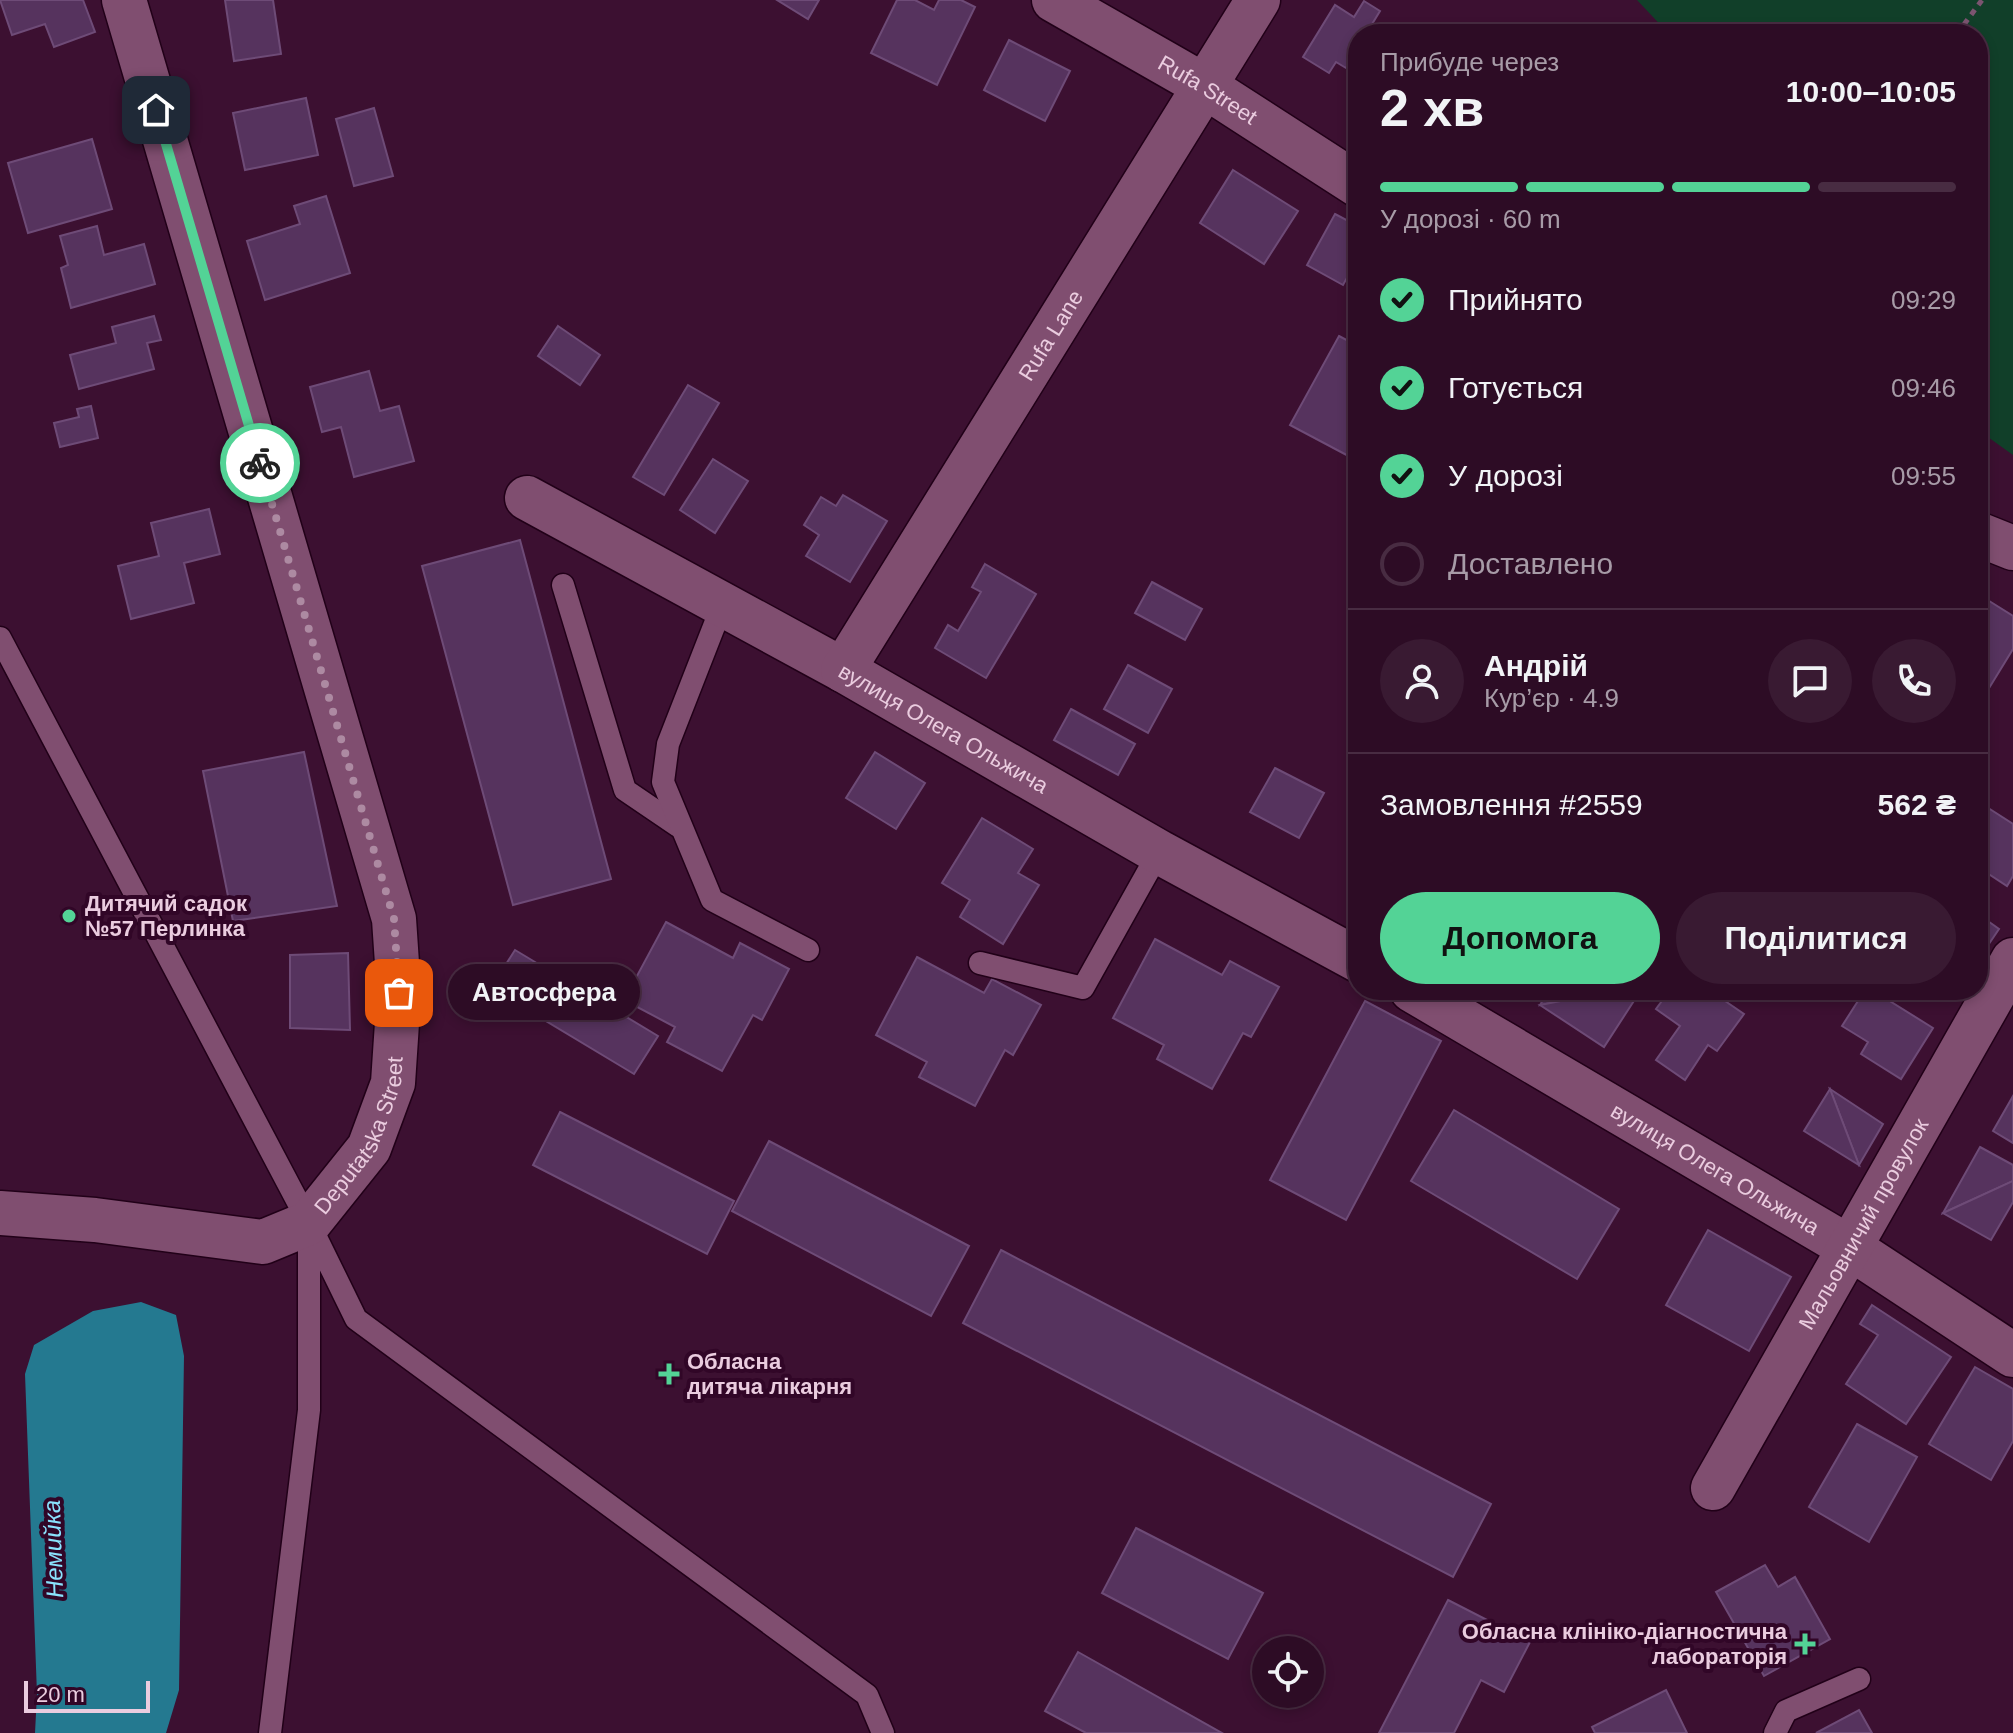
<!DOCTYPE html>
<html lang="uk">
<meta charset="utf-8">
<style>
:root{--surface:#2d0c25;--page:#391a32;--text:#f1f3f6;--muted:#a79ba7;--line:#482c42;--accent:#53d396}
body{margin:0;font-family:Arial,sans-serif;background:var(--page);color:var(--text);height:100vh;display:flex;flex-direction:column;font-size:30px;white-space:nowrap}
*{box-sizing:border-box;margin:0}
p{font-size:26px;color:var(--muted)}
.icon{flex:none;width:44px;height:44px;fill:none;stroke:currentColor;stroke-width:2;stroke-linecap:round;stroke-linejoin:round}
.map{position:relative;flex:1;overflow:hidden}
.sheet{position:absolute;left:1348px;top:24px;width:640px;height:976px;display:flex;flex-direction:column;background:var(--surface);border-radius:32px;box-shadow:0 4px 12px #0003,0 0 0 2px var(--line)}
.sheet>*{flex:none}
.buttons{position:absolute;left:1252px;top:1636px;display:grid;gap:16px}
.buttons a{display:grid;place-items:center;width:72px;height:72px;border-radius:50%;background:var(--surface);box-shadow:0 4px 12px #0003,0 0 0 2px var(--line);font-size:40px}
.scale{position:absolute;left:24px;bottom:20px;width:126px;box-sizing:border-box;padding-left:8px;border:4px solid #eaccdf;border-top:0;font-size:22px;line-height:28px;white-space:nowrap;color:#eaccdf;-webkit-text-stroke:6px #310627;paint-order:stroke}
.pin{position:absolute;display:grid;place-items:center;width:68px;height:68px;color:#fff;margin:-34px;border-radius:16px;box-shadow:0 4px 12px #0006}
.courier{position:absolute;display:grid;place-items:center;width:80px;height:80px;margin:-40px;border:6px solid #53d396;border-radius:50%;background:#fff;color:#222;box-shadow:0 2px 10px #0007}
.bubble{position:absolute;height:56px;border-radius:28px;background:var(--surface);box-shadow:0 4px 12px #0003,0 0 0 2px var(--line);font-size:26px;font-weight:700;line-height:56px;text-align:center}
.overview em{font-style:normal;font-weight:700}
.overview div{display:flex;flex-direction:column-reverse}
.overview{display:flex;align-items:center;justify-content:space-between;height:136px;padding:0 32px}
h1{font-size:52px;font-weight:700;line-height:60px}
.bar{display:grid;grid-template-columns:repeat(4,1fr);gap:12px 8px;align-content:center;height:96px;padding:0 32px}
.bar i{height:10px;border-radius:6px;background:var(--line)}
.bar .on{background:var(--accent)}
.bar p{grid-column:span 4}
.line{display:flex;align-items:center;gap:20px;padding:0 32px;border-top:2px solid var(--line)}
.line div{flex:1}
.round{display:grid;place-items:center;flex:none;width:84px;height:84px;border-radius:42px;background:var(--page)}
ol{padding:0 32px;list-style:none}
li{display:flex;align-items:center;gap:24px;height:88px}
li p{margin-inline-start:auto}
li .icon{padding:8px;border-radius:50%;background:var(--accent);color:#111;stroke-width:4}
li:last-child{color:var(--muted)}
li i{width:44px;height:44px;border:4px solid var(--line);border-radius:50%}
.action{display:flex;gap:16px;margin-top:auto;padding:16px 32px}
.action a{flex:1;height:92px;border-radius:48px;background:var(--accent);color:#111;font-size:32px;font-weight:700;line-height:92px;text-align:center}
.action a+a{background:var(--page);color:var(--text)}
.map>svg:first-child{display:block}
</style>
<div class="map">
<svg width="2013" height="1733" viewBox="0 0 2013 1733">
<rect width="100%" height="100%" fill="#3c1031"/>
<polygon fill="#113f29" points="1637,0 2013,0 2013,455 1978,430 1978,34 1669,34"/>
<polygon fill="#247990" points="141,1302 176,1315 184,1356 179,1690 166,1733 35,1733 37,1694 25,1374 34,1345 93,1311"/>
<g fill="#56335e" stroke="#6e4b77" stroke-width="2">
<polygon points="0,0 83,0 95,32 54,47 45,24 12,35"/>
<polygon points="225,0 273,0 281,54 234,61"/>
<polygon points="777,0 819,0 808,19"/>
<polygon points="897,0 915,0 934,10 939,0 961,0 975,7 937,85 871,53"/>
<polygon points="1364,1 1380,11 1366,34 1358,34 1358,48 1346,68 1336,62 1329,73 1303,57 1335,5 1354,17"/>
<polygon points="1009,40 1070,71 1045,121 984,90"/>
<polygon points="306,98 318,155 245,170 233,113"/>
<polygon points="374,108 393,176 354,186 336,119"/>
<polygon points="92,139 112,209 28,233 8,163"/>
<polygon points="1233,170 1298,211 1264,264 1200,223"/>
<polygon points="326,196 350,273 265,300 247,241 300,224 294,206"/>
<polygon points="1335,214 1358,226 1358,258 1343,285 1307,265"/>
<polygon points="97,226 104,255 144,244 155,284 71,308 61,268 68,265 60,236"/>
<polygon points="154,316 161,340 147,343 154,369 79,389 70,355 116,343 112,327"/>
<polygon points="558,326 600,355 580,385 538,356"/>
<polygon points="1339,336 1358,346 1356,460 1290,425"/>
<polygon points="369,371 380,411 399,406 414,461 354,477 341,427 322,432 310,387"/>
<polygon points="688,385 719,403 664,495 633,477"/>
<polygon points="91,406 98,438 60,447 54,423 79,417 77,409"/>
<polygon points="713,459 748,481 715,533 680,510"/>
<polygon points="843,495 887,521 850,582 806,556 819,535 804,525 821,497 836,506"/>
<polygon points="209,509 220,554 184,563 194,603 131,619 118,566 159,556 151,523"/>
<polygon points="520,540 611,879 513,905 422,566"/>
<polygon points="985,564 1036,594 986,678 935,648 948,625 958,631 981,592 972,587"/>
<polygon points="1152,582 1202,609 1185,640 1135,613"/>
<polygon points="1986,599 2013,616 2013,649 1983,698 1978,695 1978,612"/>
<polygon points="1128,665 1172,689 1148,733 1104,709"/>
<polygon points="1071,709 1135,744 1118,775 1054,740"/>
<polygon points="304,752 337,906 233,921 203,771"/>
<polygon points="875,752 925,783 896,829 846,798"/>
<polygon points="1275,768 1324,793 1299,838 1250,812"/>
<polygon points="1982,804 2013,824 2013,876 2007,886 1978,867 1978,810"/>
<polygon points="982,818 1033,849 1018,873 1039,885 1003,944 960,917 970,900 942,883"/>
<polygon points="1978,914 1999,929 1978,960"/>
<polygon points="666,922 733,958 740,943 789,969 762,1020 753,1015 722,1071 667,1042 675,1027 624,1000"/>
<polygon points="1155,939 1222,975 1230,961 1279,987 1251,1037 1243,1033 1212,1089 1157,1059 1164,1045 1113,1018"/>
<polygon points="515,950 658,1036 634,1074 491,988"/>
<polygon points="348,953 350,1030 290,1028 290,955"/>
<polygon points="917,957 984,993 992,979 1041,1005 1013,1055 1005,1050 975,1106 919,1077 927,1062 876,1035"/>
<polygon points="1549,990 1618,990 1540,1005"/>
<polygon points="1618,990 1641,990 1604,1047 1540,1005"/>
<polygon points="1670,990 1709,990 1744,1014 1717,1051 1708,1045 1685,1080 1656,1060 1680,1026 1656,1009"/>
<polygon points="1865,990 1872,990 1933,1028 1901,1079 1861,1054 1868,1042 1842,1026"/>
<polygon points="1365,1001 1441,1041 1346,1220 1270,1180"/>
<polygon points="1830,1089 1883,1124 1859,1165"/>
<polygon points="1830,1089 1859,1165 1804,1131"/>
<polygon points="2013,1096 2013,1143 1993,1131"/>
<polygon points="1454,1110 1619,1209 1577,1279 1411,1181"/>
<polygon points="560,1112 734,1201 707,1254 533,1165"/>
<polygon points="769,1141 969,1246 931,1316 732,1211"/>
<polygon points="1980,1147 2013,1165 2013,1181 1943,1213"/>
<polygon points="2013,1181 2013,1202 1991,1240 1943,1213"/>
<polygon points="1708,1230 1791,1277 1749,1351 1666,1305"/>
<polygon points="1001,1250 1491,1504 1453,1577 963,1323"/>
<polygon points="1872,1305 1951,1357 1906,1424 1846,1384 1878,1335 1860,1324"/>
<polygon points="1975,1367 2013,1389 2013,1441 1991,1480 1929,1444"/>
<polygon points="1857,1424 1917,1457 1869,1542 1809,1507"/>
<polygon points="1136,1528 1263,1593 1228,1659 1102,1593"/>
<polygon points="1765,1565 1778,1587 1795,1577 1830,1639 1764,1676 1716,1592"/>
<polygon points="1448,1600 1530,1642 1504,1692 1481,1680 1454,1733 1379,1733"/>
<polygon points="1078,1652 1222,1733 1086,1733 1045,1711"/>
<polygon points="1666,1690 1687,1733 1595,1733 1592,1727"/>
<polygon points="1859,1710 1872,1733 1816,1733"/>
</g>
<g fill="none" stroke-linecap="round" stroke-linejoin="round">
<g stroke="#210018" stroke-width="25">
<g id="service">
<polyline points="563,585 625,790 678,826"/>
<polyline points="722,606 668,744 663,782 712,900 808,950"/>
<polyline points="0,638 309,1223 356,1319 867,1695 883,1733"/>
<polyline points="980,963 1083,988 1159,852"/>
<polyline points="270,1733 309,1410 309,1228"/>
<polyline points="1775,1733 1786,1711 1859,1679"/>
</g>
</g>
<g stroke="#210018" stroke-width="47">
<g id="minor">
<path id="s1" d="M1054,0L1203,85L1358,185"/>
<path id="s2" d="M527,498L843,670L1159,852L1358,960"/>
<polyline points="1978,534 2013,548"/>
<path id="s3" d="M843,670L1258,0"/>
<path id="s4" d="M1412,990L1852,1249L2013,1355"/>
<path id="s5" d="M0,1213L95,1220L263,1242L309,1223L369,1148L393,1083L399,993L394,919L124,0"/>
<path id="s6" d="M1713,1488L2013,960"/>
</g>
</g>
<polyline stroke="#7b5470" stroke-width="5" stroke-dasharray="6 6" stroke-linecap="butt" points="1957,34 1982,0"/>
<use href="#service" stroke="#804e70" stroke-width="22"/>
<use href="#minor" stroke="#804e70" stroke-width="44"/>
</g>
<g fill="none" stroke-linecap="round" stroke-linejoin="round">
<polyline stroke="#ad8aa2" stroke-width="8" stroke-dasharray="0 14.4" points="260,463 394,919 399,993"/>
<polyline stroke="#53d396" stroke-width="10" points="156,110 260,463"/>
</g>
<g fill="#53d396" stroke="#310627" stroke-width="3">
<circle cx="69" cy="916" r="8"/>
<path d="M665 1362h8v8h8v8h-8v8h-8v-8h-8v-8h8z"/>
<path d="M1801 1632h8v8h8v8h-8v8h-8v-8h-8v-8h8z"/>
</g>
<g text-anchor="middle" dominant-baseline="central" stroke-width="8" stroke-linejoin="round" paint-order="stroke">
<g font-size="22" fill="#eaccdf" stroke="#310627">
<text stroke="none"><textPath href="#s1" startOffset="178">Rufa Street</textPath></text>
<text stroke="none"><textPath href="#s3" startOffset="394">Rufa Lane</textPath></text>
<text stroke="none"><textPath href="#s2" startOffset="476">вулиця Олега Ольжича</textPath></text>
<text stroke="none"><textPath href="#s5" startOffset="418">Deputatska Street</textPath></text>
<text stroke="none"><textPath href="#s4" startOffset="352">вулиця Олега Ольжича</textPath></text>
<text stroke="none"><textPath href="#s6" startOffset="304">Мальовничий провулок</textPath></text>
</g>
<g font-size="22" font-weight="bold" fill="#eaccdf" stroke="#310627" text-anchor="start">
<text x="85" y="903">Дитячий садок<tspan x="85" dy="25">№57 Перлинка</tspan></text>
<text x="687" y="1361">Обласна<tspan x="687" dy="25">дитяча лікарня</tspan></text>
<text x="1787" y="1631" text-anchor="end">Обласна клініко-діагностична<tspan x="1787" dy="25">лабораторія</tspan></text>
</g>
<g font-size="24" font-style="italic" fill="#8ae2fd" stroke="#310627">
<text transform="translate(53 1549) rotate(-92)">Немийка</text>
</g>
</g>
</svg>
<div class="buttons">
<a><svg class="icon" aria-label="locate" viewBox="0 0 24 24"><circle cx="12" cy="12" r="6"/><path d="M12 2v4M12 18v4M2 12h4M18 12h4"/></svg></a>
</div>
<div class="scale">20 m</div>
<div class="pin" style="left:399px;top:993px;background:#ea580c"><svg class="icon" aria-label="bag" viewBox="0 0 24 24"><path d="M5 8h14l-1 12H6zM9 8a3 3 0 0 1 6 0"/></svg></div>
<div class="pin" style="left:156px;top:110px;background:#1f2937"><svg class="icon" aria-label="home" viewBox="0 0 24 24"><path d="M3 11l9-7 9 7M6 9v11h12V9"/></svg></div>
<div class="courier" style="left:260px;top:463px"><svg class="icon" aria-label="bike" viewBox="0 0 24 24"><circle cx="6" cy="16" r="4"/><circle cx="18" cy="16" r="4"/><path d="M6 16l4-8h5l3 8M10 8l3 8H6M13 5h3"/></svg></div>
<div class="bubble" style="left:448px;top:964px;width:192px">Автосфера</div>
<section class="sheet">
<div class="overview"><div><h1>2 хв</h1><p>Прибуде через</p></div><em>10:00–10:05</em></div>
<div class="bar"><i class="on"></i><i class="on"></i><i class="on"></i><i></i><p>У дорозі · 60 m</p></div>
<ol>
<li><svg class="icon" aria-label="check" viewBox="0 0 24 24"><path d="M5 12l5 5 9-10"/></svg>Прийнято<p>09:29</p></li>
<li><svg class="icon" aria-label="check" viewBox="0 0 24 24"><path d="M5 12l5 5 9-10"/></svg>Готується<p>09:46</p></li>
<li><svg class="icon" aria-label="check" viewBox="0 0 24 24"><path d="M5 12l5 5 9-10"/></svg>У дорозі<p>09:55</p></li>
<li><i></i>Доставлено</li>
</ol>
<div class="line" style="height:144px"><a class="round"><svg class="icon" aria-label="person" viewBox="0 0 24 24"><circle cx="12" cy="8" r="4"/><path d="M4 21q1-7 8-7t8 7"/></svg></a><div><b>Андрій</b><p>Кур’єр · 4.9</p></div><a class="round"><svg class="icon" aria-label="chat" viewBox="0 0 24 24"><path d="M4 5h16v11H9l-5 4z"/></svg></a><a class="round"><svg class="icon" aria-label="phone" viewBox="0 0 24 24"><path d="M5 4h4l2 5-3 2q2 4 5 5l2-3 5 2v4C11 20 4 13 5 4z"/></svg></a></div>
<div class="line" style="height:104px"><div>Замовлення #2559</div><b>562 ₴</b></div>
<div class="action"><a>Допомога</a><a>Поділитися</a></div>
</section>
</div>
